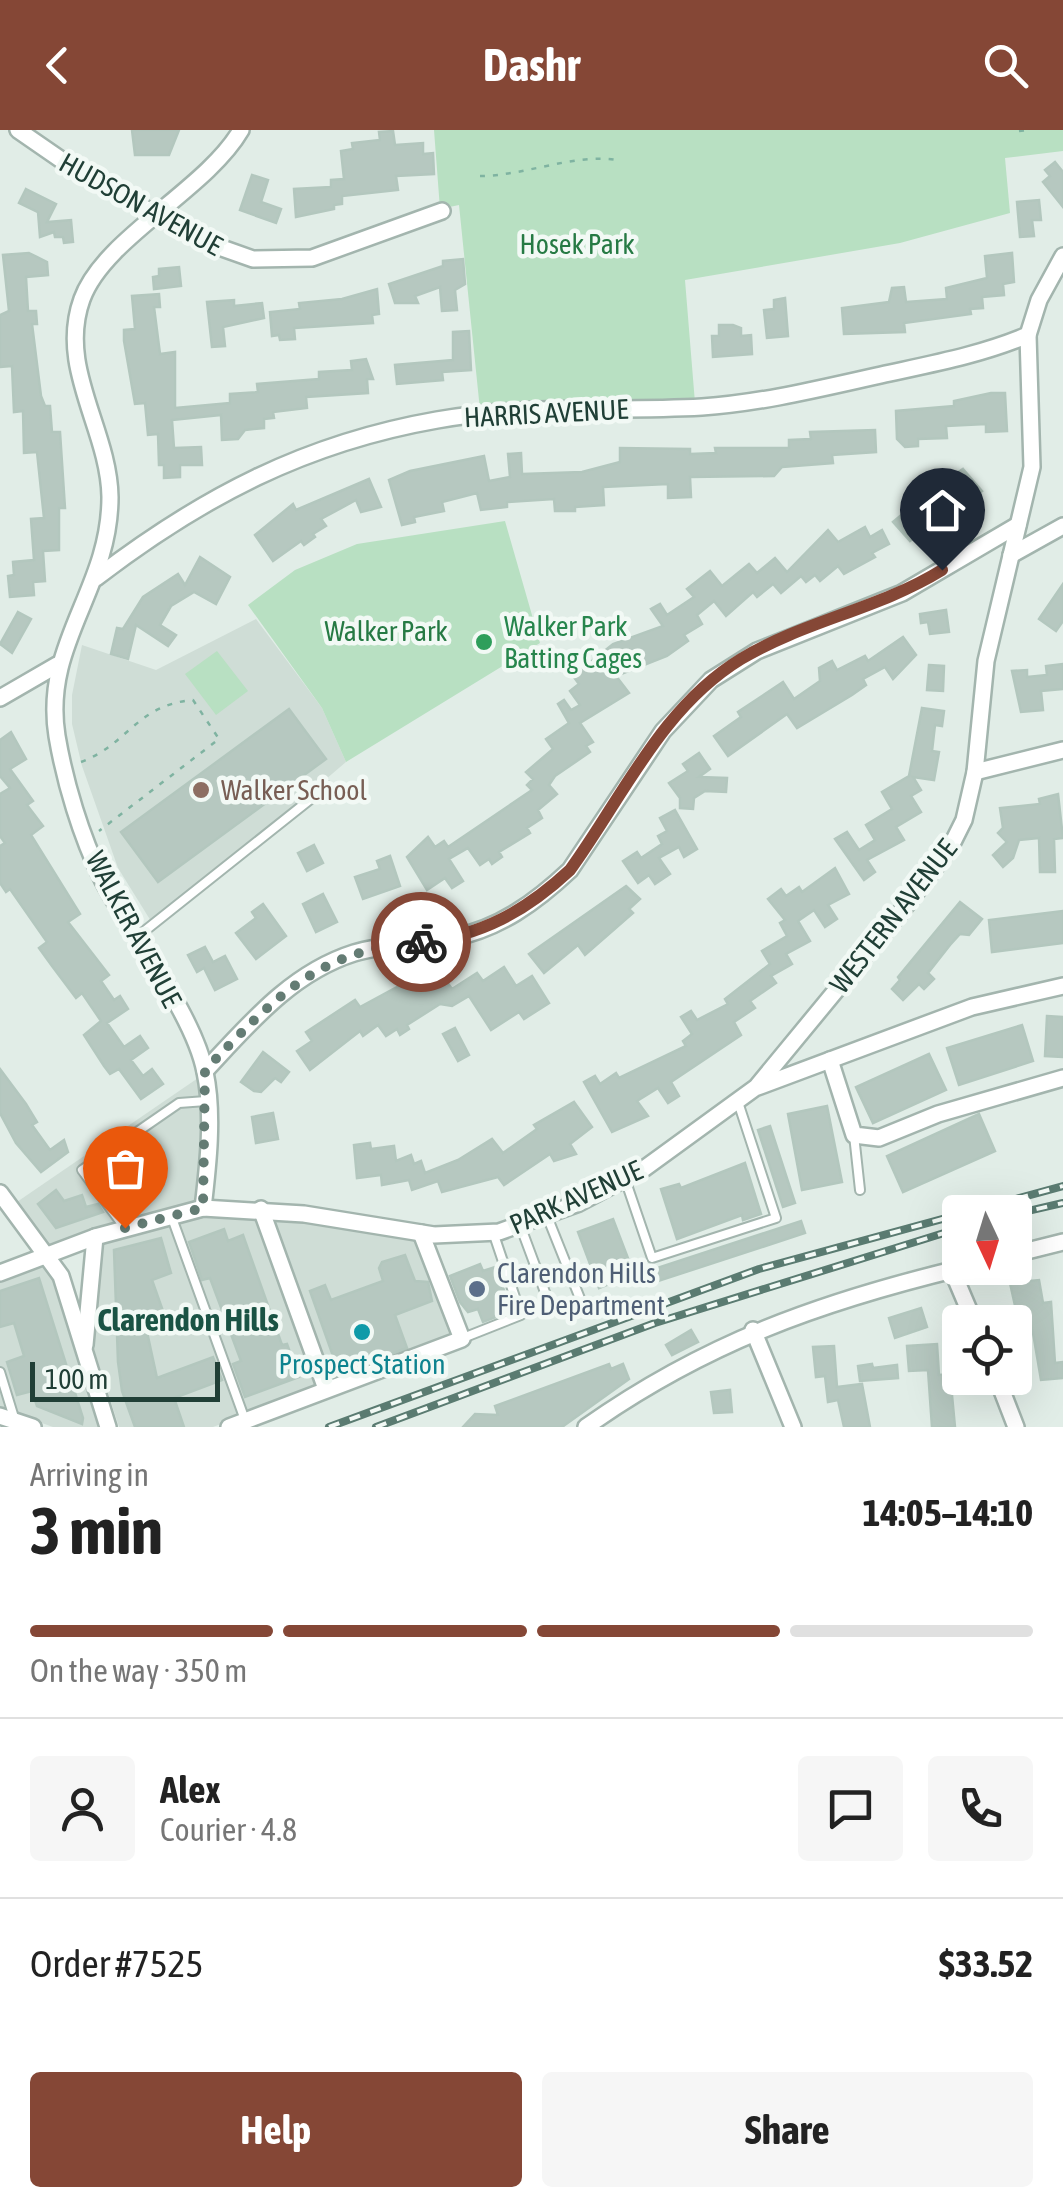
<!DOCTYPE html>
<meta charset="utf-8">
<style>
:root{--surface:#fff;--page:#f6f6f6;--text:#222;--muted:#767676;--line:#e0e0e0;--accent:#854736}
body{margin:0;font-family:"Asap Condensed",sans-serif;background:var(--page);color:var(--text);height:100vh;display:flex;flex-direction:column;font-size:38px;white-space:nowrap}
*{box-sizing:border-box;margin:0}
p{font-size:32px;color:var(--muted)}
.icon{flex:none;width:55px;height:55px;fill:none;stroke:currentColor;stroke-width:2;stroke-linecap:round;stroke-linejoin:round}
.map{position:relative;height:1297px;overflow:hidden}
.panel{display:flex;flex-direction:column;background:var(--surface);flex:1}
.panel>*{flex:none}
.needle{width:65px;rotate:176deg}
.fabs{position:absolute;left:942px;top:1065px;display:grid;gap:20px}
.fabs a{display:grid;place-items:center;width:90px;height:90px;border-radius:10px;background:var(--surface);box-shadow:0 10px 40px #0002;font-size:50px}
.scale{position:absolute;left:30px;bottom:25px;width:190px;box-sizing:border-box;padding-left:10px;border:5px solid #203f36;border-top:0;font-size:28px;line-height:35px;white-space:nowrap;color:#203f36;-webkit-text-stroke:8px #f2f9f5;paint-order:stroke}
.pin{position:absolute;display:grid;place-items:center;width:85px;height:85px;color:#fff;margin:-102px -42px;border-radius:50% 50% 50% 0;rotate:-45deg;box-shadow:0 0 10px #0007}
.pin .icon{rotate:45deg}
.courier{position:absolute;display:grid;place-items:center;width:100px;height:100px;margin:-50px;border:8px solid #854736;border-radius:50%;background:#fff;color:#222;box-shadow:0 2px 12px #0007}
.overview em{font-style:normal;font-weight:700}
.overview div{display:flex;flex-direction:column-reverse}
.overview{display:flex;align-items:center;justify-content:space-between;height:170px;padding:0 30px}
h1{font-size:65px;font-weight:700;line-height:75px}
.bar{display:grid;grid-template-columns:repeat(4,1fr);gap:15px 10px;align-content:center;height:120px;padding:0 30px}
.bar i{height:12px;border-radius:8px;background:var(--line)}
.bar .on{background:var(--accent)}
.bar p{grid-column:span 4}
.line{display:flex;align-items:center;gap:25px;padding:0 30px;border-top:2px solid var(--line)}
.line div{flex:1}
.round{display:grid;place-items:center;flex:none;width:105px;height:105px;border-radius:10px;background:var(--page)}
.action{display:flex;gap:20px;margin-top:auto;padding:20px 30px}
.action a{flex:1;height:115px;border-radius:10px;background:var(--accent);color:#fff;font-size:40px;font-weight:700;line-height:115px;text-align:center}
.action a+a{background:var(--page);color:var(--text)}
header{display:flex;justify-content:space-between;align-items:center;height:130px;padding:0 30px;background:var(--accent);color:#fff;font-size:45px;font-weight:700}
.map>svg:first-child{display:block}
</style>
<header><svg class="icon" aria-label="back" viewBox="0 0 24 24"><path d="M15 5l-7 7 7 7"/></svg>Dashr<svg class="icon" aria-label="search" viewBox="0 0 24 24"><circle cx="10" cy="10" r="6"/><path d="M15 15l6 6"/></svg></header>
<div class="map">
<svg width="1063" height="1297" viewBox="0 0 1063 1297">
<rect width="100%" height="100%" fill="#e1ede7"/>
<g fill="#cfddd6">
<polygon points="256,489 322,578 346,632 154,796 118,738 82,636 72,594 72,565 82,515 156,540"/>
<polygon points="201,946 203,1074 48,1119 14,1074"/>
<polygon points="259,1082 321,1257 213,1297 119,1297 91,1210 97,1110 174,1087"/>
<polygon points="266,1083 419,1106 456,1204 328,1255"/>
<polygon points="37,1138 46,1138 53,1146 98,1297 53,1297 0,1278 0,1148"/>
</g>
<g fill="#b8e0c2">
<polygon points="434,0 1063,0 1063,21 1005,28 1010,83 900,113 685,150 695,273 480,280 459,75 440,79"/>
<polygon points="505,391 540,513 346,632 322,578 248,475 295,440 357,414"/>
<polygon points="217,521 248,561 216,585 185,544"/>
</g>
<g fill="#b6c8c0" stroke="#b3c7be" stroke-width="2.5">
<polygon points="132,0 179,0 169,25 135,25"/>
<polygon points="393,1 395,15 423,13 423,24 433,23 434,44 396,46 398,60 342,66 342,74 334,75 334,79 296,87 294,59 331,57 331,50 344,49 341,21 353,19 352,13 380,10 379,2"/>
<polygon points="1055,32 1063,42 1063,77 1043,52 1050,46 1045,40"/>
<polygon points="252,45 268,50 261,72 281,79 276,93 240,80"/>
<polygon points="26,59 56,74 47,92 71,90 73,112 64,113 63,107 55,107 54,102 40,107 38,82 19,73"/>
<polygon points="1039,70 1041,90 1032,90 1034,106 1020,107 1017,72"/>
<polygon points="29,123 47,132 48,145 26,147 28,181 36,181 37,194 32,194 41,266 45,276 50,276 52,302 60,302 65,378 59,378 59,420 43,421 45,451 33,452 34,465 10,467 8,446 14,445 13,432 34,430 31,389 44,388 37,322 24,323 23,281 14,282 12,236 0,237 0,185 9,181 3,125"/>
<polygon points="1012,123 1014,152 1003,154 1004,165 982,167 983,178 970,179 971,184 904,193 905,202 844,204 842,178 889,172 892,158 904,157 906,172 947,169 946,158 987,148 985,126"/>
<polygon points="463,129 465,154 455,160 457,180 442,181 440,157 415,166 418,173 395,173 389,154 443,136 443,131"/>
<polygon points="179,137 181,156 154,159 153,147 159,146 159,139"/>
<polygon points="377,159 379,184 372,185 373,193 294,198 295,209 280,210 279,205 272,206 270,182 300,179 299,173 342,169"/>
<polygon points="159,164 160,177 154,177 160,224 175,222 175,278 230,273 230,264 258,262 257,254 319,249 319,242 352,240 351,231 366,229 373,249 367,249 368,263 306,267 307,278 273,282 274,288 264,289 264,298 245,300 238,309 222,310 221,285 172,290 174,318 201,317 202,335 180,335 180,347 164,348 164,335 159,335 158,304 148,305 145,273 135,274 124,211 124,200 135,199 132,166"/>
<polygon points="785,168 788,206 767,208 764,180 774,179 774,170"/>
<polygon points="234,170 234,176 262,173 264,188 223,197 225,216 212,217 207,172"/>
<polygon points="719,195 733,195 741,198 741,206 751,205 752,224 713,227 712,206 719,206"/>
<polygon points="469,201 471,240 442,242 443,250 397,254 395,235 453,230 453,202"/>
<polygon points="991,263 1005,263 1007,301 986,302 986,294 946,296 947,308 918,309 918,316 905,317 897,309 896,281 954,276 954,271"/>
<polygon points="875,300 876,322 832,325 833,333 782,337 774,346 690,347 691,367 668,368 668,354 603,357 604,375 575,377 575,381 555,381 554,369 507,372 507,377 481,380 477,363 442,372 444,381 414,387 415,392 402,395 389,350 410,341 484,326 489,351 510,347 508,324 521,323 522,344 582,342 620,332 620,318 690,319 690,324 716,323 715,318 789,318 789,310 811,309 810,302"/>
<polygon points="963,339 982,361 954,383 950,378 910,411 893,392 923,367 929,373 943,360 939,355"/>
<polygon points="369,349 381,377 361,382 356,370 321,389 326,396 313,404 315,407 304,415 301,411 273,431 255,405 293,374 296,380"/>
<polygon points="865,397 870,407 882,400 889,414 872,423 875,427 844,444 838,436 820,451 815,445 806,452 801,446 781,463 773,454 757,467 753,462 726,486 714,471 697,485 702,494 684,505 688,511 667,526 616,546 629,563 580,593 593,612 586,616 590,622 555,646 549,655 557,664 538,680 542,688 527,698 530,703 499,722 502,727 492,734 489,729 480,735 468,718 449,729 463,751 452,758 445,748 427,760 407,727 428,707 435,717 444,711 448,717 532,660 527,655 533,649 526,642 553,619 546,609 569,593 558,574 564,570 571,580 580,575 570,561 579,554 573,546 613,514 663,496 651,479 660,474 667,485 694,467 687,459 710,441 722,456 749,434 757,443 775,428 787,442 828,400 838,412"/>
<polygon points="200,427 230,447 216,474 194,462 171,476 160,495 176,505 168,516 136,495 128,529 111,524 117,498 123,499 143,467 178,444 185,455"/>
<polygon points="1063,454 1063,491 1056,501 1039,489"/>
<polygon points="946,480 949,502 930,504 928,492 921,493 920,484"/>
<polygon points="18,482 31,489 12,523 0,514"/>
<polygon points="903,507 916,525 893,549 885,537 863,549 866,555 852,565 797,598 787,584 728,626 714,606 741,587 738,582 783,552 794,569 820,551 819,538 832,531 837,540 865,526 868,531"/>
<polygon points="1063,534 1063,559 1041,561 1043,580 1021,582 1012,541 1027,540 1027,547 1047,545 1046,536"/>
<polygon points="929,535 944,536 943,561 927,560"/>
<polygon points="922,578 944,581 942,596 935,595 932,621 939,622 934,650 913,647 921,660 911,666 921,682 896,697 904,710 867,730 875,742 864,750 835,709 847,702 859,720 875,710 866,695 892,679 882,662 909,646"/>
<polygon points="289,579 326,629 158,752 121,702"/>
<polygon points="11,602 26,629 10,639 33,671 27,675 43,696 31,705 80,784 68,792 109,845 101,851 114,870 120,866 128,879 107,893 124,917 140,906 148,918 131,930 143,946 152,939 163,954 141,969 119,939 110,944 104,936 84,905 101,891 82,863 76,868 52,836 39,818 47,812 10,759 6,762 0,753 0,716 5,713 0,706 0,664 10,658 0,646 0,610"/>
<polygon points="699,623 710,639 699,647 727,648 726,662 705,661 694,668 693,679 680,678 680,668 669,653 688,641 683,634"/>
<polygon points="1058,664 1063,708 1054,709 1055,742 1040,742 1039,708 1019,710 1013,728 1003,737 993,725 1007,712 998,703 1003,698 1000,678 1040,674 1039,669"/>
<polygon points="675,680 697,719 684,727 679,717 659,728 670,744 655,754 649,745 638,753 623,731 637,722 641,728 662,714 658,706 667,701 660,688"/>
<polygon points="314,715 323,733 307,741 298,723"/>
<polygon points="390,726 400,756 363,769 355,747 380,739 377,731"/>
<polygon points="835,738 849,764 828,775 837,789 825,797 814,780 798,791 810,811 786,824 792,834 771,846 776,853 750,871 755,878 734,892 741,905 671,952 679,966 668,973 658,958 637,971 648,986 612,1002 584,952 595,946 600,954 616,943 619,948 686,916 683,911 692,904 681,887 691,881 697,890 728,874 725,869 770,834 762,821 787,806 780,793 785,790 768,769 781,759 786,766 799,757 802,762"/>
<polygon points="626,756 640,769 629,779 633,783 585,825 578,815 544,843 529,824"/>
<polygon points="323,764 337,792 316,802 303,774"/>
<polygon points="960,772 982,789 969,805 960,804 950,815 928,843 934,849 924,859 919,854 903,870 892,859 900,850 898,847"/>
<polygon points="263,774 286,806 256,829 236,803 256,788 252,782"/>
<polygon points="1063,781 1063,813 992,822 989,790"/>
<polygon points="205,817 213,832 225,826 237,849 215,860 204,838 197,842 188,825"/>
<polygon points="504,837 516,856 532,846 549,873 524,889 519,882 491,900 469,866 452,876 440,874 407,895 409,899 400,905 397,899 386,906 378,895 363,906 360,901 310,940 297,921 312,911 306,902 355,870 360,877 412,849 421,863 444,848 452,859 477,843 483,851"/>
<polygon points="1047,886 1063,887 1063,927 1045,926"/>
<polygon points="1022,895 1033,931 959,955 947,918"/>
<polygon points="455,898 469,925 458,931 443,904"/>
<polygon points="263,922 289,942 281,952 275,948 261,962 254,961 241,952"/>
<polygon points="929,924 946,960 873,993 856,957"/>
<polygon points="0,939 26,974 37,992 32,995 50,1020 64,1010 68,1022 41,1042 16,1013 0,983"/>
<polygon points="574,972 592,997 570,1014 576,1024 554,1031 550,1024 504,1055 498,1047 442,1062 438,1051 412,1060 409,1050 382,1055 381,1045 357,1048 354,1015 370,1013 371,1019 394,1016 396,1031 411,1025 414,1034 421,1031 425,1043 458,1030 492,1009 503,1023 537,999 534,995"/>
<polygon points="827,976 842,1052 802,1060 788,984"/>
<polygon points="273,983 278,1009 256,1013 252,987"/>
<polygon points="979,984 995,1021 903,1062 887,1026"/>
<polygon points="770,996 795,1073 783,1077 758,1000"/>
<polygon points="129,1016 154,1052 120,1077 95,1045"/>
<polygon points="745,1033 761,1084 743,1090 742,1085 677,1109 661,1059 679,1054 681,1058"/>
<polygon points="56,1060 64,1071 82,1065 86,1077 98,1074 103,1082 56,1098 38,1074"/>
<polygon points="613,1089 634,1144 599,1158 578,1102"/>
<polygon points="801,1091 805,1103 646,1155 642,1143"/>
<polygon points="224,1099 228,1111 243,1105 282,1215 287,1214 299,1247 245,1267 233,1234 241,1231 210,1148 202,1150 189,1112"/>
<polygon points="161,1108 171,1143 152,1150 164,1184 158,1186 162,1196 147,1202 157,1248 213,1227 222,1250 174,1268 184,1297 135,1297 122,1261 118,1232 114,1120"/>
<polygon points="405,1125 415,1151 428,1152 432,1171 395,1185 407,1218 339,1243 310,1161 325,1155 331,1170 383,1151 379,1138 382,1132"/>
<polygon points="480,1134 483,1141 495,1137 512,1181 483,1192 478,1179 468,1182 460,1172 450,1146"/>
<polygon points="39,1148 83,1288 82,1294 37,1276 32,1261 17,1265 7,1232 24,1226 14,1193 0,1197 0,1161"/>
<polygon points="1039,1150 1043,1173 1051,1172 1055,1233 1063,1232 1063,1248 1041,1250 1032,1197 1020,1198 1010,1153"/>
<polygon points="921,1178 927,1197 895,1208 889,1188"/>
<polygon points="691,1200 698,1212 672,1225 666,1215"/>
<polygon points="937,1214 939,1245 950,1244 955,1297 932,1297 928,1240 909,1241 907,1216"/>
<polygon points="834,1216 837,1257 862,1254 870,1297 844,1297 838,1270 828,1272 825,1246 816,1247 813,1217"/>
<polygon points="609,1234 611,1239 623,1234 629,1249 562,1297 463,1297 475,1284 498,1285 495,1276"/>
<polygon points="872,1234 873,1238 897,1235 898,1248 860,1251 858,1236"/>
<polygon points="730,1260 732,1282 714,1283 711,1262"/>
</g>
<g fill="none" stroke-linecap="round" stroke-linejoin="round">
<g stroke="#a3b5ae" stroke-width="12">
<g id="lane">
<polyline points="137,807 327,656"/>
<polyline points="854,1005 860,1060"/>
<polyline points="625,1049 652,1128 776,1088 738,972"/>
<polyline points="172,1088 245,1290"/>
<polyline points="520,1095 552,1181 581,1171 547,1086"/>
<polyline points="125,1098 82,1040 179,973 206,971"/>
<polyline points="463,1208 521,1185 493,1102"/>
<polyline points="0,1242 15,1291"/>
</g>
</g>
<g stroke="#a3b5ae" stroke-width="20">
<g id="street">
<polyline points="18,0 73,38 205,112 253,129 312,128 442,81"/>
<polyline points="1011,425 1063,396"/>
<path d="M96,448C202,367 305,313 437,290C525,274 613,282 702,277C762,273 822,258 881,245C931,234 981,225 1028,205"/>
<polyline points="0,568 57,535"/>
<polyline points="975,642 1063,620"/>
<polyline points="830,930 854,1005 879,1008 938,984 1063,948"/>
<path d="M205,941C249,894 291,843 354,823C386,813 419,815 452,808C499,799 536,772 570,740L663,601L711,550L757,521L902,463L1018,395"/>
<polyline points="758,955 908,773 951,716 964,690 975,642 986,531 1032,337 1028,205 1039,170 1063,126"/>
<polyline points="0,1063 61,1146 108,1297"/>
<path d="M203,1078C208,1036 214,984 205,942C194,884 130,804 102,749C81,706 65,653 57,606C42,513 110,460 110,367C109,299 57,238 82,169C104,108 206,60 241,0"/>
<polyline points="261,1079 326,1259"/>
<polyline points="1015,1124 1063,1112"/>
<polyline points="952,1140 974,1192"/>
<polyline points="0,1143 95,1107 203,1078 304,1084 434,1105 499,1102 579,1073 645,1038 755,958 972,877 1063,856"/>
<polyline points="753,1200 793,1297"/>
<polyline points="85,1215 95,1107"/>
<polyline points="997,1248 1016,1297"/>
<polyline points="0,1286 33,1297"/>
<polyline points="229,1297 462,1209 421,1103"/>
<path d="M586,1297C705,1213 820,1172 961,1138"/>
</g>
</g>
<g stroke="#7fb3a1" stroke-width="2.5" stroke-dasharray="5 8" stroke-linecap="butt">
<polyline points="1019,1 1028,0"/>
<path d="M480,46C524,46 575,23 617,30"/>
<path d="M81,632C129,614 136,575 193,570L219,609L99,701"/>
</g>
<use href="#lane" stroke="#fff" stroke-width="8"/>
<use href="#street" stroke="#fff" stroke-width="15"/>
<g stroke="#5a7b71" stroke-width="8">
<g id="rail">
<polyline points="1015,1084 1063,1073"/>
<polyline points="329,1297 759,1139 1063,1056"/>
<polyline points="376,1297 655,1193 960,1098"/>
</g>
</g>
<use href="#rail" stroke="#f2f9f5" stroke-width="4" stroke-dasharray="11" stroke-linecap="butt"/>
</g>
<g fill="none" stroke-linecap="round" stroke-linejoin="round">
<path stroke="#647c74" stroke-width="10" stroke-dasharray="0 18" d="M125,1098L203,1078L205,940C273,870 317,819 421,812"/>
<path stroke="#854736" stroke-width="12" d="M421,812C481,806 526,781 570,740C623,667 661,578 741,529C804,491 879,479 942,440"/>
</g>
<circle fill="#2e9e5b" stroke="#f2f9f5" stroke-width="4" cx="484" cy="512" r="10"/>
<circle fill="#8d6e63" stroke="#f2f9f5" stroke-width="4" cx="201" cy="660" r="10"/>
<circle fill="#5c6f8a" stroke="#f2f9f5" stroke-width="4" cx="477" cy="1159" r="10"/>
<circle fill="#0f9aa8" stroke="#f2f9f5" stroke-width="4" cx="362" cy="1202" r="10"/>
<g text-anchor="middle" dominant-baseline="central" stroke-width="9" stroke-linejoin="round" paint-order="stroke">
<g font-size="28" fill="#203f36" stroke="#f2f9f5">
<text transform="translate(141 74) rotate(29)">HUDSON AVENUE</text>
<text transform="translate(546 283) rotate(-3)">HARRIS AVENUE</text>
<text transform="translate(893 786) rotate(-52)">WESTERN AVENUE</text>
<text transform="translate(134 799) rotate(62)">WALKER AVENUE</text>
<text transform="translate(576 1067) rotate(-24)">PARK AVENUE</text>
</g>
<g font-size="28" fill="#267a44" stroke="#f2f9f5">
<text x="577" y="114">Hosek Park</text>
<text x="386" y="501">Walker Park</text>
</g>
<g font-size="28" fill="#27864d" stroke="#f2f9f5" text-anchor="start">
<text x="504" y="496">Walker Park<tspan x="504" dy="32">Batting Cages</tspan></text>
</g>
<g font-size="28" fill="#785e54" stroke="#f2f9f5" text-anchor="start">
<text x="221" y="660">Walker School</text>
</g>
<g font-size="28" fill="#4e5e75" stroke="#f2f9f5" text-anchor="start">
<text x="497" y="1143">Clarendon Hills<tspan x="497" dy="32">Fire Department</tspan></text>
</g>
<g font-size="28" fill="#0d838f" stroke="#f2f9f5">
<text x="362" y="1234">Prospect Station</text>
</g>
<g font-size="32" font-weight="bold" fill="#1a5344" stroke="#f2f9f5">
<text x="188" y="1189">Clarendon Hills</text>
</g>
</g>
</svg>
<div class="fabs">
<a><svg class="needle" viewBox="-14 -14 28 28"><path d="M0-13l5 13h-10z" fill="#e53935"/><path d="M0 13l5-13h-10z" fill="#767676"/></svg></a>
<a><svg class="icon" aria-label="locate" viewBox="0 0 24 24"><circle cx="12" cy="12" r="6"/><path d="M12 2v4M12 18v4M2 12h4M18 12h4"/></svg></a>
</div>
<div class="scale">100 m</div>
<div class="pin" style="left:125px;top:1098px;background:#ea580c"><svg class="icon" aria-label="bag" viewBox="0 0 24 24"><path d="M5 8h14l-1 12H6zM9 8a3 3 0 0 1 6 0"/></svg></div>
<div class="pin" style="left:942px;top:440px;background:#1f2937"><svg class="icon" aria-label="home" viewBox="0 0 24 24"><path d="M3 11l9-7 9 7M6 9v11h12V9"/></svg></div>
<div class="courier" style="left:421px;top:812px"><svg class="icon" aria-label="bike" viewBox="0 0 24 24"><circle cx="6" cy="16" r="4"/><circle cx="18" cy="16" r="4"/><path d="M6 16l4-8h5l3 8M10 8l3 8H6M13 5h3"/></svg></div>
</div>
<section class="panel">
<div class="overview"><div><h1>3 min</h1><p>Arriving in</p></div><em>14:05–14:10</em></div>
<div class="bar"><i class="on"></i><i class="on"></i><i class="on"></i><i></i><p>On the way · 350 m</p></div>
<div class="line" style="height:180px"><a class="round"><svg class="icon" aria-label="person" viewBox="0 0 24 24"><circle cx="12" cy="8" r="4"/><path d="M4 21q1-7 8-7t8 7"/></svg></a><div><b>Alex</b><p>Courier · 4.8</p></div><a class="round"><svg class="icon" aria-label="chat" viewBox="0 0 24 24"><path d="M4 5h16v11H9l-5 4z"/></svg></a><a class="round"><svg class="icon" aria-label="phone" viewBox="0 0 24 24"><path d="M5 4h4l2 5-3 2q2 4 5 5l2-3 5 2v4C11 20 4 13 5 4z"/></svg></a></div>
<div class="line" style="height:130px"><div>Order #7525</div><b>$33.52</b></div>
<div class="action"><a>Help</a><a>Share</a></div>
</section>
